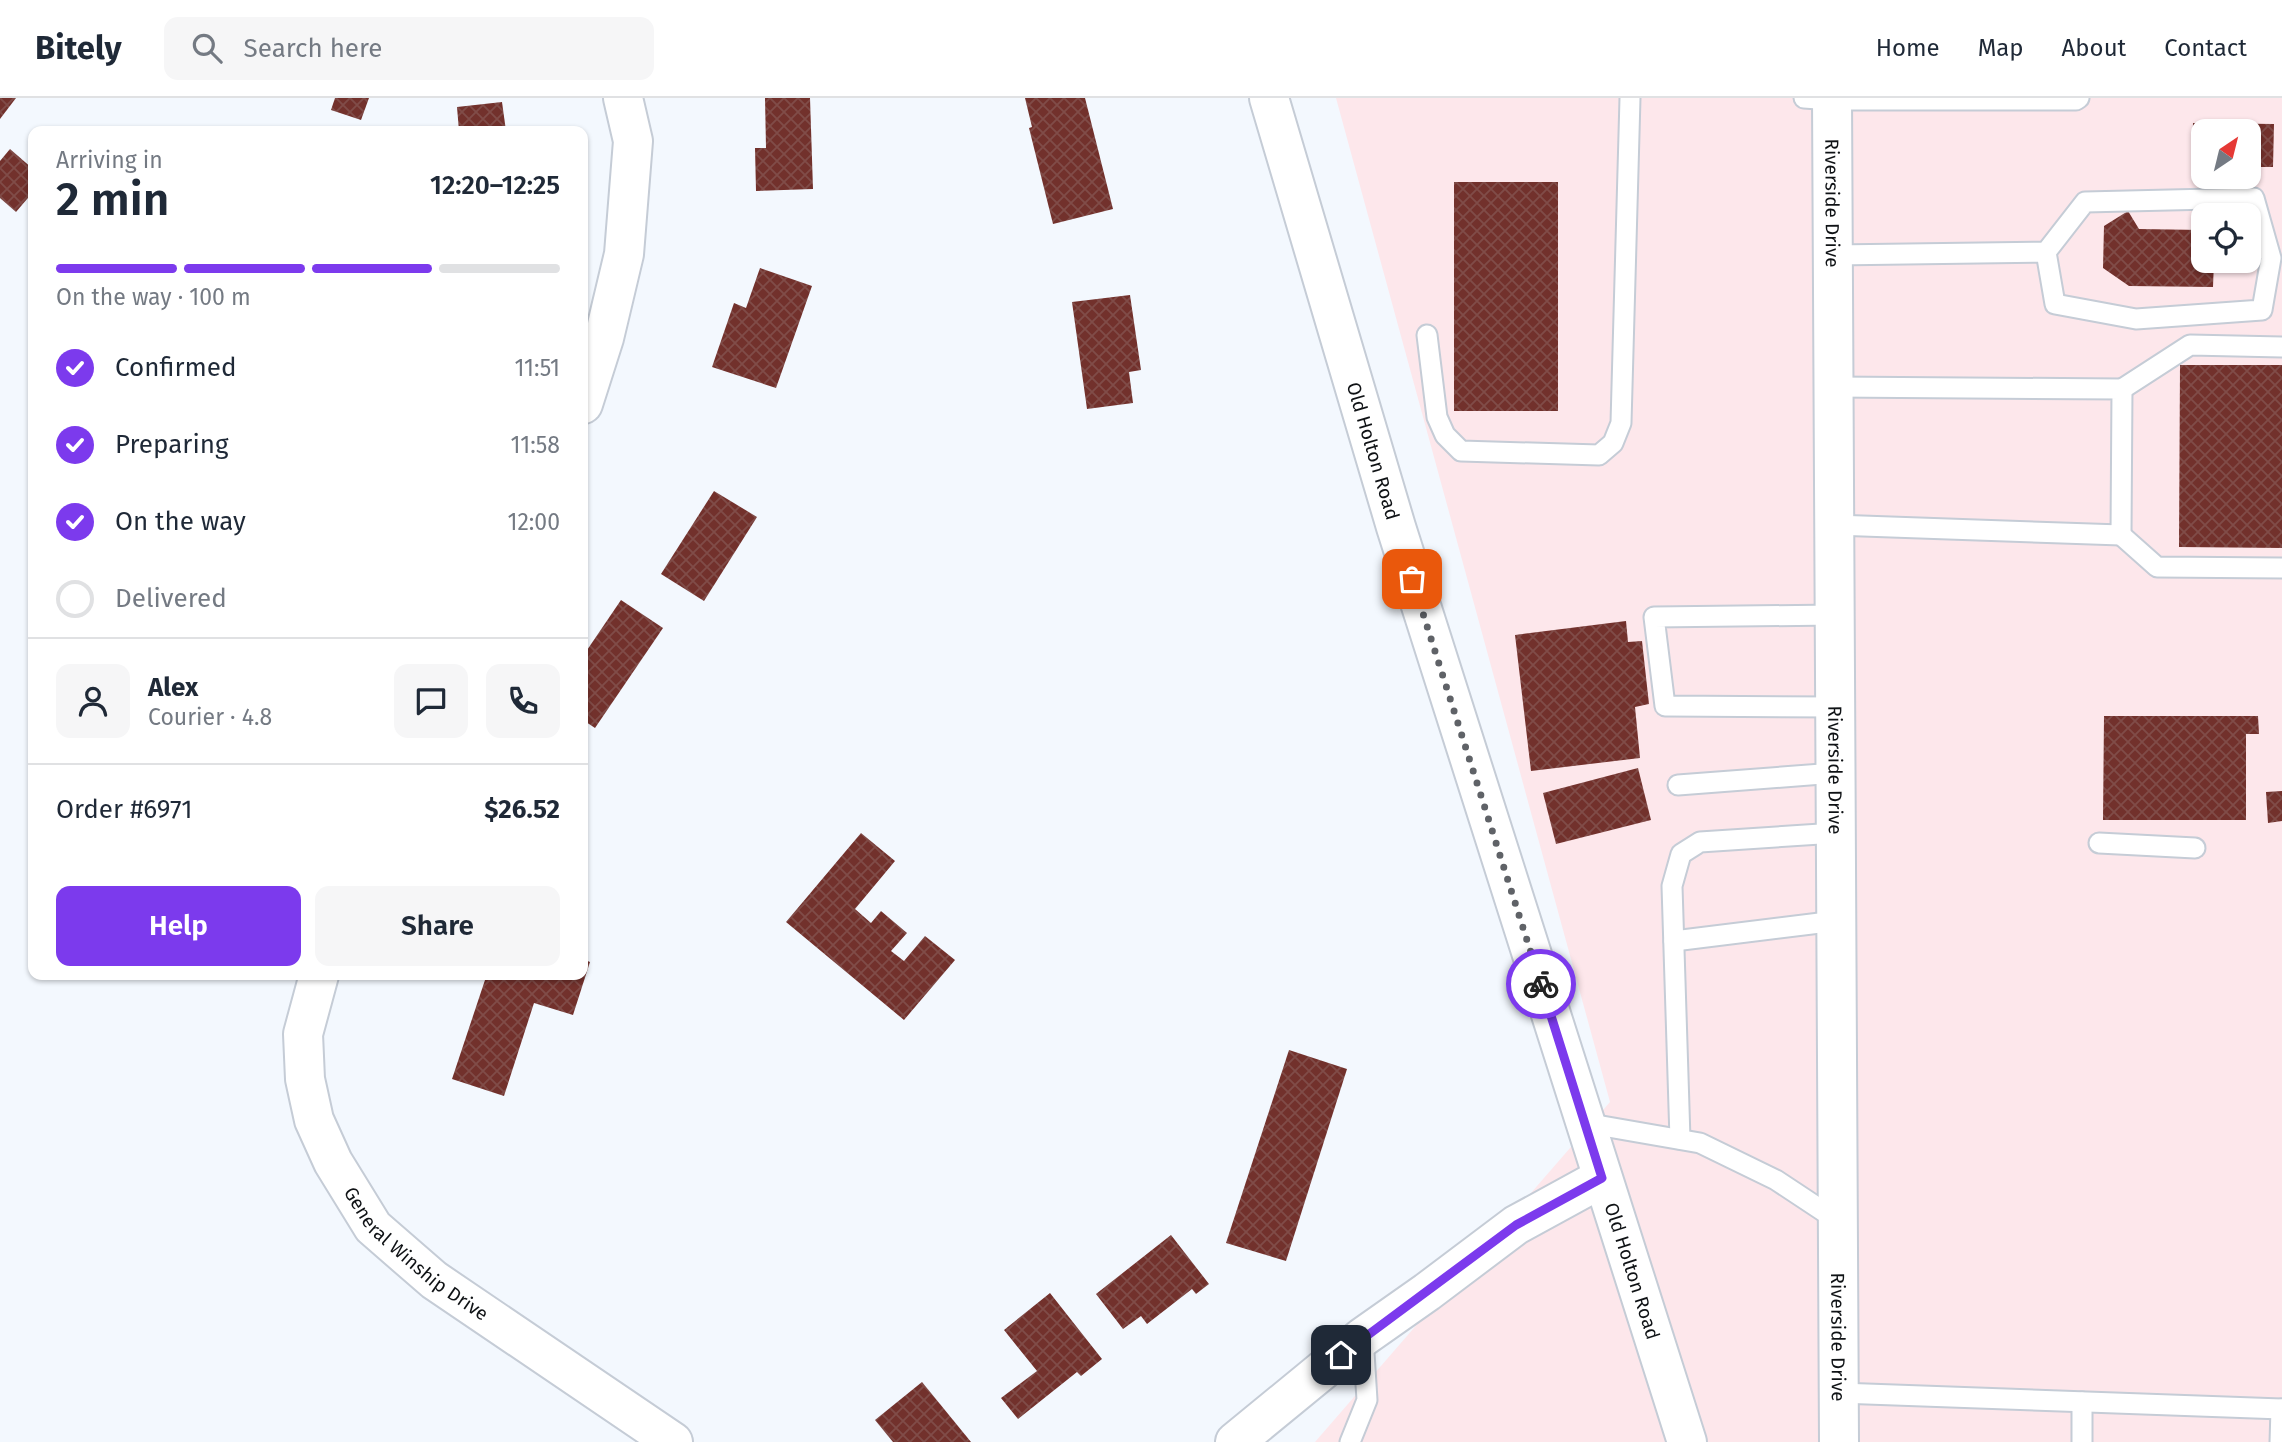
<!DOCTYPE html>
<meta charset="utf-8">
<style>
:root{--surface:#fff;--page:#f6f6f7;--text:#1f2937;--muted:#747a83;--line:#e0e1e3;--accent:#7c3aed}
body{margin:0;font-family:"Fira Sans",sans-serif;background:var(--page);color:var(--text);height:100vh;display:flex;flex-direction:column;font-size:26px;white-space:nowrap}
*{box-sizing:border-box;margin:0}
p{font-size:23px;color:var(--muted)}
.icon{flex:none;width:38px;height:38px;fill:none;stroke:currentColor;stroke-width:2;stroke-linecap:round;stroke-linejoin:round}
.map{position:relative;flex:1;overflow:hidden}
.sheet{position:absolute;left:28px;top:28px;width:560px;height:854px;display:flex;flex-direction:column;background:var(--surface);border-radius:14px;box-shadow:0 2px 5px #0004}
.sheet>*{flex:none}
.needle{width:46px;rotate:35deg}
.fabs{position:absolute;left:2191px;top:21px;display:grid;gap:14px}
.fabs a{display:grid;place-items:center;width:70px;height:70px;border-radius:14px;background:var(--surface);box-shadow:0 2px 5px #0004;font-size:35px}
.pin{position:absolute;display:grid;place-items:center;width:60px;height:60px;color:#fff;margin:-30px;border-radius:14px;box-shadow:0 4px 10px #0006}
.courier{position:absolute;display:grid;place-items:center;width:70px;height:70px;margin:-35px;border:5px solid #7c3aed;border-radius:50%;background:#fff;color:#222;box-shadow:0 2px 9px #0007}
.head em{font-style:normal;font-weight:600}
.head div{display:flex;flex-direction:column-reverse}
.head{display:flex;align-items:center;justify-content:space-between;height:119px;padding:0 28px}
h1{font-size:46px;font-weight:600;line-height:52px}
.bar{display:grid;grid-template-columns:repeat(4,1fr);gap:10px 7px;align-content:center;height:84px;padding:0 28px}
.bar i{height:9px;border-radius:5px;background:var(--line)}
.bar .current{background:var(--accent)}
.bar p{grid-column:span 4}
.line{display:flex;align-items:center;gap:18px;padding:0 28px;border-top:2px solid var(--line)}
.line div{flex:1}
.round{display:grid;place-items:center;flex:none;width:74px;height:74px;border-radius:14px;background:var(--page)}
ol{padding:0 28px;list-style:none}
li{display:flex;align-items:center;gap:21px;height:77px}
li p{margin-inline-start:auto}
li .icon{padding:7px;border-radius:50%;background:var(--accent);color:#fff;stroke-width:4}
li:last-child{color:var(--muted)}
li i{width:38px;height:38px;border:4px solid var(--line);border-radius:50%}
.action{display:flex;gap:14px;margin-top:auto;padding:14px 28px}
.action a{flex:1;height:80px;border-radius:14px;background:var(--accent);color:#fff;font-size:28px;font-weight:600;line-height:80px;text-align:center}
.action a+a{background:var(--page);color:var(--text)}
header{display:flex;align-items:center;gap:42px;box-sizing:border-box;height:98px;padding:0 35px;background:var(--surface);border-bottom:2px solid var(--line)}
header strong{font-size:33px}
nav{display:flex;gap:38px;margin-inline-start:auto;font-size:24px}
.search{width:490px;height:63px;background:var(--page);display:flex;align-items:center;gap:18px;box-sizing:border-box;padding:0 24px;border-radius:14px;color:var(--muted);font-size:26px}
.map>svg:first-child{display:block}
</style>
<header>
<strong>Bitely</strong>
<div class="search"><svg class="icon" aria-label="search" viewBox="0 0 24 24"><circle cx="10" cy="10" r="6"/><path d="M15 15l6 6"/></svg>Search here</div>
<nav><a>Home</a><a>Map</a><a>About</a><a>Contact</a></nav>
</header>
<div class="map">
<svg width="2282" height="1344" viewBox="0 0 2282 1344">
<defs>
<pattern id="building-cross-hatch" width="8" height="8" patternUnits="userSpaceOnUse" patternTransform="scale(1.75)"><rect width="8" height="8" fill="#72312c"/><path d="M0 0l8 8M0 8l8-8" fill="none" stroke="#804c48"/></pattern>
</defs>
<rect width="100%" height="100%" fill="#f3f8fe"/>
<path fill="#fde7eb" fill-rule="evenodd" d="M1336,0H2282V1344H1315L1610,1004ZM2203,33H2249V79H2203ZM2203,117H2249V163H2203Z"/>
<g fill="url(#building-cross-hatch)">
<polygon points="0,0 16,0 0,21"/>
<polygon points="335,0 369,0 361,22 331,12"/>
<polygon points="765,0 810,0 813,91 756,93 755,50 766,50"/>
<polygon points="1025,0 1085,0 1113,111 1053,126 1029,30 1032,29"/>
<polygon points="502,4 506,33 459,33 457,9"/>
<polygon points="2193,25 2274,26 2273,69 2249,69 2249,33 2203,33 2203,68 2192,68"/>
<polygon points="10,51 33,71 33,94 16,114 0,100 0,63"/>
<rect x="1454" y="84" width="104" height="229"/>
<polygon points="2128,113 2139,131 2203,132 2203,163 2214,163 2213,189 2129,188 2103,170 2104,128"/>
<polygon points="760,170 812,188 776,290 712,269 734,205 746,210"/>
<polygon points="1130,197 1141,272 1129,274 1133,305 1087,311 1072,204"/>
<polygon points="2180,267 2282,267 2282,450 2179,449"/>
<polygon points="714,393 757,419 704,503 661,476"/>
<polygon points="621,502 663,530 595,630 583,622 583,558"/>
<polygon points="1626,523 1628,544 1642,543 1649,606 1635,609 1640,660 1531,673 1515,537"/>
<polygon points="2104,618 2258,618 2259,636 2246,636 2246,722 2103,722"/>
<polygon points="1638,670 1651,722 1556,746 1543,695"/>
<polygon points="2282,693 2282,723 2268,725 2266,694"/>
<polygon points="861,735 895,763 855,811 871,825 881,813 907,835 891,853 904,863 925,838 955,862 904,922 786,824"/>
<polygon points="583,861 590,864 573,917 534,905 504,998 452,981 485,882 470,877 583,877"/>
<polygon points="1289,952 1347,971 1286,1163 1226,1145"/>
<polygon points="1171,1137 1209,1186 1196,1196 1192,1191 1147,1226 1141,1218 1123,1231 1096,1196"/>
<polygon points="1050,1195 1102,1261 1081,1278 1077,1274 1018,1321 1001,1300 1037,1273 1004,1232"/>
<polygon points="922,1284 971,1344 893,1344 875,1322"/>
</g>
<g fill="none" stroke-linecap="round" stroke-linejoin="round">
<g stroke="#c5ccd6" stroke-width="23">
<g id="service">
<polyline points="1804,0 1832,2 2076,2 2079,0"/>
<polyline points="1834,157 2046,154 2055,206 2136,221 2262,212 2271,160 2254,100 2085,104 2046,154"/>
<polyline points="1427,237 1437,319 1445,337 1461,353 1599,357 1613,345 1621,325 1630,0"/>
<polyline points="1834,289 2122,291 2121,437 1834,427"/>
<polyline points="2122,291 2190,247 2282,249"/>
<polyline points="2121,437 2157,469 2282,470"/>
<polyline points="1835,517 1654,519 1665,608 1835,609"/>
<polyline points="1678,687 1835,675"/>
<polyline points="2099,745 2195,750"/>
<polyline points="1674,843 1836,823"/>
<polyline points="1585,1025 1700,1045 1776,1082 1838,1123"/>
<polyline points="1680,1041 1672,788 1681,756 1700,744 1836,735"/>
<polyline points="1839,1295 2282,1311"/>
<polyline points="2082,1304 2082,1344"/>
<polyline points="1350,1344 1367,1302 1363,1239"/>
<polyline points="2280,1344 2281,1311"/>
</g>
</g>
<g stroke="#c5ccd6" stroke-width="42">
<g id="minor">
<path id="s1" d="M1269,0L1396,429L1687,1344"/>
<polyline points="583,306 604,240 624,156 633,43 623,0"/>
<path id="s2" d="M319,877L303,936L305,981L314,1022L333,1064L373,1129L434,1182L673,1344"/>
<polyline points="1235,1344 1363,1239 1427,1194 1516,1127 1602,1080"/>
</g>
</g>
<g stroke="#c5ccd6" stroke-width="42">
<g id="primary">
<path id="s3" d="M1832,0L1839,1344"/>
</g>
</g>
<use href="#service" stroke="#fff" stroke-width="19"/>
<use href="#minor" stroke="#fff" stroke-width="38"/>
<use href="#primary" stroke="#fff" stroke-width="38"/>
</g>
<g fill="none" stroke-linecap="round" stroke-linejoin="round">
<polyline stroke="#5f6267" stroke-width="7" stroke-dasharray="0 12.6" points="1412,481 1541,886"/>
<polyline stroke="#7c3aed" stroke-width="9" points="1341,1257 1516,1127 1602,1080 1541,886"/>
</g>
<g text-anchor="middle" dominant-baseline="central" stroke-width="7" stroke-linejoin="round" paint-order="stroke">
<g font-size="19" fill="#0f1215" stroke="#fff">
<text stroke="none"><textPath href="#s3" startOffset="105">Riverside Drive</textPath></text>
<text stroke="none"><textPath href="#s1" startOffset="368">Old Holton Road</textPath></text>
<text stroke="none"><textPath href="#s3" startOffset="672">Riverside Drive</textPath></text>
<text stroke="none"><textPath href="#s2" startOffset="320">General Winship Drive</textPath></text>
<text stroke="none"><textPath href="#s1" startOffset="1228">Old Holton Road</textPath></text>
<text stroke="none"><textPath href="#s3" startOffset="1239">Riverside Drive</textPath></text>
</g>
</g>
</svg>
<div class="fabs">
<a><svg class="needle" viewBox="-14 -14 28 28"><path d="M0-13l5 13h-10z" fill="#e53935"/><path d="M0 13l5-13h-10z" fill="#747a83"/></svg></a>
<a><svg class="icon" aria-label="locate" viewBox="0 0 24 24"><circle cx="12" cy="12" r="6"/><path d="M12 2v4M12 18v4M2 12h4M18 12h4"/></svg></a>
</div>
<div class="pin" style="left:1412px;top:481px;background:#ea580c"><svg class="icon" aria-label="bag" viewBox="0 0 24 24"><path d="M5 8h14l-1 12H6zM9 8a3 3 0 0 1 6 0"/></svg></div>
<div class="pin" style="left:1341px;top:1257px;background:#1f2937"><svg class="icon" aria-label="home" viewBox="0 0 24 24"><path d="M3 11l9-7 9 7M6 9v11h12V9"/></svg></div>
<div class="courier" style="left:1541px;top:886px"><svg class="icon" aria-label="bike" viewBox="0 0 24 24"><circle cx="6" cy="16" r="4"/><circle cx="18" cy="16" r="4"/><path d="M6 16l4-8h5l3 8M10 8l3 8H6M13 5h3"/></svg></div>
<section class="sheet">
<div class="head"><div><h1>2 min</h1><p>Arriving in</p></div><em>12:20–12:25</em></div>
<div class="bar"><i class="current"></i><i class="current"></i><i class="current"></i><i></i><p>On the way · 100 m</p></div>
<ol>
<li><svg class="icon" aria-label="check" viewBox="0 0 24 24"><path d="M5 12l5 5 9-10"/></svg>Confirmed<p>11:51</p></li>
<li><svg class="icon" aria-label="check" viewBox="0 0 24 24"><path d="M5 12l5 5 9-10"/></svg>Preparing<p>11:58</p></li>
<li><svg class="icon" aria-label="check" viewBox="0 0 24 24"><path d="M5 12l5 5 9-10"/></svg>On the way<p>12:00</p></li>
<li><i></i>Delivered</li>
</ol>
<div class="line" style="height:126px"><a class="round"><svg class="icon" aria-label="person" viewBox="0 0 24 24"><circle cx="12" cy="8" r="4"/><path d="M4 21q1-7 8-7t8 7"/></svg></a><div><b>Alex</b><p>Courier · 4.8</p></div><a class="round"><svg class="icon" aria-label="chat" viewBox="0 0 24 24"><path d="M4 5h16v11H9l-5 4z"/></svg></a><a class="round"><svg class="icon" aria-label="phone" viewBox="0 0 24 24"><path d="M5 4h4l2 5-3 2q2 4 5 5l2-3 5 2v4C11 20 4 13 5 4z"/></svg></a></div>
<div class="line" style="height:91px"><div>Order #6971</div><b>$26.52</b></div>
<div class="action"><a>Help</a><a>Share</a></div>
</section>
</div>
